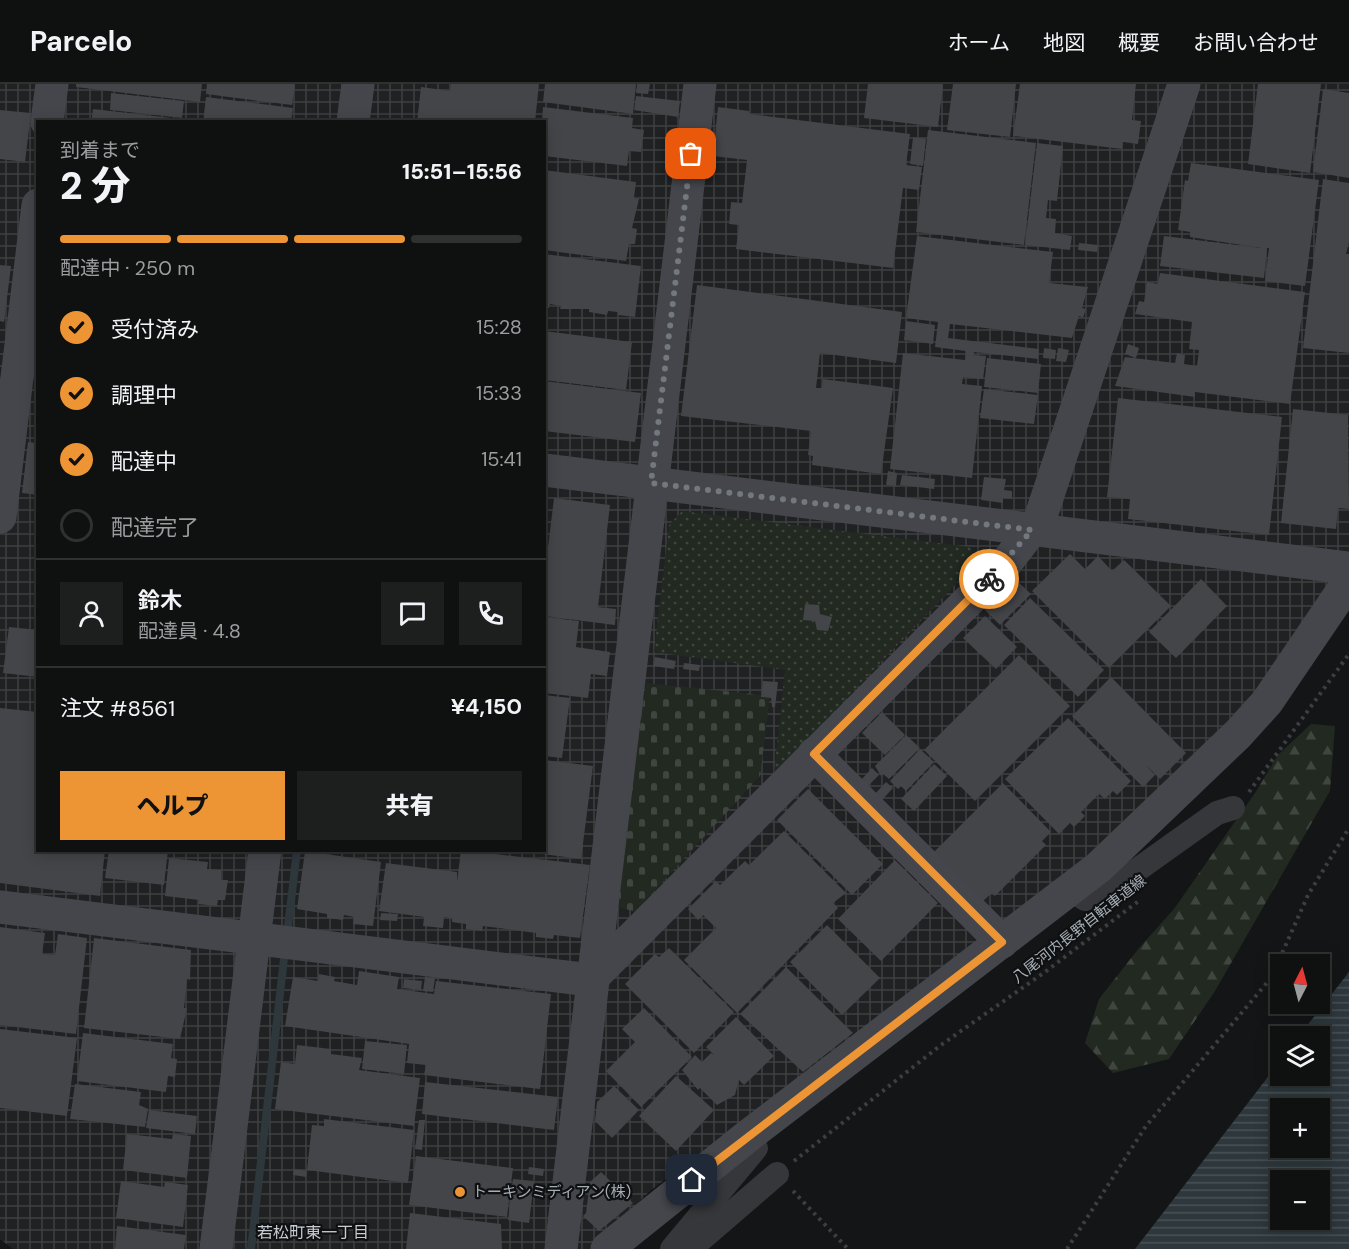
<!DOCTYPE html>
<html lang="ja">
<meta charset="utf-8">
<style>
:root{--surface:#0f1010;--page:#1d1e1e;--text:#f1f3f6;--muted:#9b9d9f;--line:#2f3030;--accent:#ed9535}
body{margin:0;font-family:"DM Sans","Noto Sans JP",sans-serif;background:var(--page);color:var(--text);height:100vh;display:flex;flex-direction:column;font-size:22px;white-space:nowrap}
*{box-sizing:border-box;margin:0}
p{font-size:20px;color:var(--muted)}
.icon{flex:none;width:33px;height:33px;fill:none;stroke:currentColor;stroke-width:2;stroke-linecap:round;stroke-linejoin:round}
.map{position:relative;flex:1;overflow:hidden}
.side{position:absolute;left:36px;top:36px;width:510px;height:732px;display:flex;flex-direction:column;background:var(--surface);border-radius:0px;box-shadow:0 3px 15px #0003,0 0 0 2px var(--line)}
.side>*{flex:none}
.needle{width:39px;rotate:6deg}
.buttons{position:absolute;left:1270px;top:870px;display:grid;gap:12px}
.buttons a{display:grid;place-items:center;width:60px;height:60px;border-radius:0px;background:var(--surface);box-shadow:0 3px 15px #0003,0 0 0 2px var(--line);font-size:30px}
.pin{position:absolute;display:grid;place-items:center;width:51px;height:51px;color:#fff;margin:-26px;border-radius:12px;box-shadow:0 3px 9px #0006}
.courier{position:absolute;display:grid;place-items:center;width:60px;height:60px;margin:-30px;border:4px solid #ed9535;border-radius:50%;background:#fff;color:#222;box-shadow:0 2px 8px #0007}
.headline em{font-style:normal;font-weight:800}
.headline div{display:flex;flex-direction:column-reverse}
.headline{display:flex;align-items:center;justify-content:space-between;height:102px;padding:0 24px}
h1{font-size:39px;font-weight:800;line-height:45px}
.bar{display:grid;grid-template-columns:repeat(4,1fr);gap:9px 6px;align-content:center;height:72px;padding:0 24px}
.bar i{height:8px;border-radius:4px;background:var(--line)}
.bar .current{background:var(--accent)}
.bar p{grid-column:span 4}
.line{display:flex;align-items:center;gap:15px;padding:0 24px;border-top:2px solid var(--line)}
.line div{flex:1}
.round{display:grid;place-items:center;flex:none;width:63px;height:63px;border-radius:0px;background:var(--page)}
ol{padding:0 24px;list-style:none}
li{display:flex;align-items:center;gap:18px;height:66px}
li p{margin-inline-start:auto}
li .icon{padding:6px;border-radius:50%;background:var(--accent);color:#111;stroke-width:4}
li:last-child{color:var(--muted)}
li i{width:33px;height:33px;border:3px solid var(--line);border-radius:50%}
.action{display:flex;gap:12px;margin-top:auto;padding:12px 24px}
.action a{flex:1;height:69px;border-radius:0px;background:var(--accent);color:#111;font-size:24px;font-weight:800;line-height:69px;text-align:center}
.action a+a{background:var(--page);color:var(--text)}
header{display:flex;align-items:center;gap:36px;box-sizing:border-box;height:84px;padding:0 30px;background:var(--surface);border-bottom:2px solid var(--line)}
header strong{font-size:28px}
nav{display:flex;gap:33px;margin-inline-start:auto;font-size:21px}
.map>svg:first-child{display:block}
</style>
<header>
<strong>Parcelo</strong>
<nav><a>ホーム</a><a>地図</a><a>概要</a><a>お問い合わせ</a></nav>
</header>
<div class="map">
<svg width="1349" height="1165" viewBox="0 0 1349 1165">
<defs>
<pattern id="industrial-grid" width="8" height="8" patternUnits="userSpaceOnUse" patternTransform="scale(1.5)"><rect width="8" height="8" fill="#202123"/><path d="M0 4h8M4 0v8" fill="none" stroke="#3d3f41"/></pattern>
<pattern id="forest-firs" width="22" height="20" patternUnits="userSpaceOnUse" patternTransform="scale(1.5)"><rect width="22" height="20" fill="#212921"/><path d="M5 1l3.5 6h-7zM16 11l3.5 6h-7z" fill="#3e463f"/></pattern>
<pattern id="cemetery-stones" width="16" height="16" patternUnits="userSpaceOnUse" patternTransform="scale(1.5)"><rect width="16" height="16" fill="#212921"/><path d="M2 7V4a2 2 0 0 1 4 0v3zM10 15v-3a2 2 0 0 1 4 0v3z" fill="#3e463f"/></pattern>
<pattern id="park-dots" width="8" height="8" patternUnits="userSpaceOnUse" patternTransform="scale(1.5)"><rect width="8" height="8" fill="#212921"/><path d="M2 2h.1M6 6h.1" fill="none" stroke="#3e463f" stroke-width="1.8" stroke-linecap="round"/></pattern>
<pattern id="water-rules" width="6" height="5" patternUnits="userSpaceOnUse" patternTransform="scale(1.5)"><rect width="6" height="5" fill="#2d373c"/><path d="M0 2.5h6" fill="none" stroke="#485156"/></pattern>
</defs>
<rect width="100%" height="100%" fill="#141516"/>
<path fill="url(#industrial-grid)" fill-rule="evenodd" d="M0,0H1349V475L1262,608L1103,772L1010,837L650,1107L591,1165H13L0,1155ZM38,38H544V766H38Z"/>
<polygon fill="url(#forest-firs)" points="1311,640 1335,642 1330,707 1215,907 1169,975 1113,989 1085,959 1099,915 1139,864 1174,825 1255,709 1278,671"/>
<polygon fill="url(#cemetery-stones)" points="646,599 770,612 760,692 635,828 616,822"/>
<polygon fill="url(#park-dots)" points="682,427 970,463 977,478 774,690 785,586 654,568 669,441"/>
<path fill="url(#water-rules)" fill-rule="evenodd" d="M1349,888V1165H1135L1281,976V992H1320V952H1299ZM1281,1024H1320V1064H1281ZM1281,1096H1320V1136H1281Z"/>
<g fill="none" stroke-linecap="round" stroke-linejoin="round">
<g stroke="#2d373c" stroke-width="8">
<polyline points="287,851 297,766"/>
<polyline points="251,1165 285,866"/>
</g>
</g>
<g fill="#434549">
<polygon points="76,0 202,0 200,18 76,3"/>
<polygon points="207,0 295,0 292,21 206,10"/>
<polygon points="451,0 539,0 535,38 417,38 421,3 450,7"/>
<polygon points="545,0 636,0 633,30 543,18"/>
<polygon points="637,0 650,0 648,10 636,9"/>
<polygon points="868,0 943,0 938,43 864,34"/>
<polygon points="953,0 1016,0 1010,53 947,46"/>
<polygon points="1020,0 1136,0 1132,36 1141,37 1138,60 1123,58 1122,65 1013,52"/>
<polygon points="1258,0 1321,0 1310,89 1248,80"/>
<polygon points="1323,5 1349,9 1349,94 1313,88"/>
<polygon points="111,9 184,17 182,34 110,26"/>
<polygon points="636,12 680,17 678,33 634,26"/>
<polygon points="206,13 293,24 291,38 203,38"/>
<polygon points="543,23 633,34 632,44 644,46 641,68 629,67 627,82 544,72 544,38 542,38"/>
<polygon points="718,23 749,27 749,30 910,50 906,81 922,83 919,106 903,104 893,184 736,165 739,141 729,140 731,118 742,119 747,76 713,72"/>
<polygon points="93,25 189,36 189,38 91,38"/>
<polygon points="0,26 31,29 25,78 0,75"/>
<polygon points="928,46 1036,59 1024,161 916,148"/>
<polygon points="913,53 926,55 923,82 910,80"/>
<polygon points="1037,59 1063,62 1057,117 1048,116 1046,134 1056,135 1055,149 1072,152 1070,166 1025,161"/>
<polygon points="1191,79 1319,96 1305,202 1265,197 1269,164 1267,164 1264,194 1160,182 1164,152 1261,164 1190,153 1190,148 1178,146 1185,96 1188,97"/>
<polygon points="544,86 636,98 634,114 639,115 632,144 637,145 635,160 629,160 626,177 544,166"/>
<polygon points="1323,95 1349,99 1349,158 1346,170 1349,170 1349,269 1303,264"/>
<polygon points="917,152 1053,168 1049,199 1088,203 1082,224 1086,225 1083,234 1079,232 1072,254 950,240 948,254 1039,265 1038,275 974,268 974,271 986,272 983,295 963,293 962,300 982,302 972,394 890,385 903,269 965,276 966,267 935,263 938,238 906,234"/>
<polygon points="1079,159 1098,161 1097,168 1078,166"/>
<polygon points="544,170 641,182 635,233 618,231 618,228 608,227 607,231 589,228 589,225 560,225 561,222 550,220 549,224 544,224"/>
<polygon points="0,181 11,182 4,238 0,237"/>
<polygon points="1160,189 1305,208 1290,320 1195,308 1195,313 1115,302 1125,273 1175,279 1177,269 1185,271 1184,280 1197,282 1199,266 1189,265 1192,238 1135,230 1139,217 1144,218 1147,198 1158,200"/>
<polygon points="697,201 902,228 896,279 820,269 816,304 822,304 823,295 893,304 881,390 812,381 813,372 808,371 811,347 681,332"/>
<polygon points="906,237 935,241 933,260 904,256"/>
<polygon points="544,247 632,258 626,306 544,296"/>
<polygon points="1128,260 1139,264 1136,274 1125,270"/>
<polygon points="1044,264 1056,266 1055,275 1043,274"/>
<polygon points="1058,264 1069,266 1066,278 1056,277"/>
<polygon points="987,274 1041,280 1038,309 984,303"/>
<polygon points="544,297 641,309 635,358 544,347"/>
<polygon points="984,305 1038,311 1034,340 980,334"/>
<polygon points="1118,314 1282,333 1269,451 1128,435 1130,415 1107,413"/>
<polygon points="1293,325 1348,331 1349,425 1338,424 1336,445 1281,439"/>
<polygon points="28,358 38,359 38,411 22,409"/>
<polygon points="888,387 897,389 896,402 886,401"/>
<polygon points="902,391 935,395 934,405 900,401"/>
<polygon points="984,393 1006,395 1004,406 1012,407 1012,415 1003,414 1003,419 981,416"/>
<polygon points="554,414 610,421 598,523 616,525 615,541 544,532 544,496"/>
<polygon points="1070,470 1085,485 1098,472 1112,487 1124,476 1171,522 1109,584 1032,507"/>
<polygon points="1015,495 1031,510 1000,541 984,525"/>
<polygon points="1201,495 1227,522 1176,574 1149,548"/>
<polygon points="1030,514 1104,586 1078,613 1004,541"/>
<polygon points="805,520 819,521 820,530 832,533 828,547 817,546 815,537 803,536"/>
<polygon points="985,532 1017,563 996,585 963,554"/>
<polygon points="544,533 579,537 576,563 610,568 607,592 591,590 588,614 544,609"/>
<polygon points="9,543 38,546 38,593 3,589"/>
<polygon points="1019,571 1070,622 975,717 924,666"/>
<polygon points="655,573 676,577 674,585 653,582"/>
<polygon points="684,579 700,581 699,587 683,585"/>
<polygon points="1111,593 1186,669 1160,695 1145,680 1155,691 1143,703 1072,632"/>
<polygon points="763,597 778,598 775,623 772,623 771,614 761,613"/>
<polygon points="544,611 570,614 562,674 544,672"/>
<polygon points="0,624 38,628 38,766 105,766 100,812 0,799"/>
<polygon points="882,628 905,651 885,671 862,649"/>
<polygon points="1068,634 1131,697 1117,711 1113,707 1105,715 1099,710 1081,728 1085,732 1074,743 1070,739 1059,750 1005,695"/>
<polygon points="906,651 920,664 889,695 883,690 881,692 875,682"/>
<polygon points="920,665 934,678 906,707 901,702 898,705 890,697"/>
<polygon points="544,676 593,682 581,775 527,768 544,766"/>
<polygon points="934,680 947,692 914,727 901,715"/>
<polygon points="872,684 879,691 867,703 860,697"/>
<polygon points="886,698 893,704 881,717 874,711"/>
<polygon points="1003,699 1051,748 1042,757 1046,761 995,812 992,809 983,817 934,768"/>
<polygon points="808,705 883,780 852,811 777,736"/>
<polygon points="784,747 846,809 833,819 838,824 737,929 684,876 716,844 703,831 698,836 688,825 716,797 720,801 745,777 749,781"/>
<polygon points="109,766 168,766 164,801 105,794"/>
<polygon points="461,766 590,781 580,854 554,851 553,855 536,853 536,849 483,842 482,847 466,845 466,840 452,838 452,834 444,833 443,844 423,842 424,833 379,827 386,779 457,788 457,798"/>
<polygon points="305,767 381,778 373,842 353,840 354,833 344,831 343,836 327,834 327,830 297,825"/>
<polygon points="169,774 208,778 207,785 221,786 221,796 228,796 225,816 218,816 217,822 198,820 199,816 165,812"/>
<polygon points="895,776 938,819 881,877 838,835"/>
<polygon points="381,829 398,830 397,837 380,836"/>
<polygon points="827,841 880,894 842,931 790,878"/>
<polygon points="0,843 45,849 42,870 55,871 58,850 87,854 76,950 0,941"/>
<polygon points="94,854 191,866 190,896 187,895 184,924 187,924 180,955 84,944"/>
<polygon points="669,864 734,928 694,969 625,900 655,870 659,873"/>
<polygon points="786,883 853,949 803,988 740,930"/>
<polygon points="359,887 399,893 397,905 434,910 436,897 551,910 540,1005 424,991 426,981 407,979 409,960 285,942 293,893 318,897 319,890 335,893 334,897 357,901"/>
<polygon points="425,893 435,894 433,908 423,907"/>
<polygon points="404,895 422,897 421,906 403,904"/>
<polygon points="644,924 692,973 641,1023 606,987 635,958 622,945"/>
<polygon points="736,933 774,972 744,1001 739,996 735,1011 717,1021 700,1004 698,1006 682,986 695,971 702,978 711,969 714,971 706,963"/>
<polygon points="0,945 77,954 67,1032 0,1024"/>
<polygon points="83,949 173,960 171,974 177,975 175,993 168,992 166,1008 77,997"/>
<polygon points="365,957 407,961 404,990 362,985"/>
<polygon points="297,961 331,965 331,970 362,974 359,986 420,994 414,1042 275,1025 281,978 295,980"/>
<polygon points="676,992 714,1026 676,1067 639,1032"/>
<polygon points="425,998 558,1013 554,1046 422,1030"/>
<polygon points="75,1000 141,1008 139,1021 148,1025 145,1043 70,1035"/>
<polygon points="614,1002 639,1026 612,1054 595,1037 597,1018"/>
<polygon points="149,1026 197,1032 195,1050 146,1044"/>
<polygon points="324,1035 414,1046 408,1099 307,1086 312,1041 324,1042"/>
<polygon points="419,1036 425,1036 422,1066 415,1065"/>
<polygon points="127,1050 172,1055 173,1050 191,1052 187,1094 123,1086"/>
<polygon points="416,1072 513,1084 507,1133 409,1121"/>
<polygon points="529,1083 544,1085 543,1092 528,1090"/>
<polygon points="294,1085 307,1087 306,1093 293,1091"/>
<polygon points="601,1088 633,1119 599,1147 583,1132 586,1129 590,1098"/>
<polygon points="513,1095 534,1097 529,1139 508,1136"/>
<polygon points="121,1097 164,1103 165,1098 188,1101 183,1143 116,1134"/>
<polygon points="410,1129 501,1140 502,1165 406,1165"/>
<polygon points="117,1142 186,1151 184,1165 115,1165"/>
</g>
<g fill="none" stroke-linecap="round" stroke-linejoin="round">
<g stroke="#3c3e42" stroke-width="4" stroke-dasharray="3 4.5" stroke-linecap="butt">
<polyline points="1249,708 1349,570"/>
<polyline points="794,1077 941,961 1045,888 1140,816"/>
<polyline points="793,1107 848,1165"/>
<polyline points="1067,1165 1146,1042 1271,894 1308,811 1349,744"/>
</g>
<g stroke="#36373b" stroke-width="24">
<polyline points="1070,805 1085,815 1116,801 1217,729 1233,724"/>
<polyline points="672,1165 756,1064 748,1052"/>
<polyline points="690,1165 777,1090"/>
</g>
<g stroke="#44464b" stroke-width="33">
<polyline points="47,38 52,0"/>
<polyline points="353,38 358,0"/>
<polyline points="544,386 1349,484"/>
<polyline points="0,433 38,121"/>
<polyline points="814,670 1002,858"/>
<polyline points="0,823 590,896 1006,479 1040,435 1184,0"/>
<polyline points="216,1165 265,766"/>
<polyline points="561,1165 700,0"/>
<polyline points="607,1165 748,1052 1099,783 1238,650 1267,618 1349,497"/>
</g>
</g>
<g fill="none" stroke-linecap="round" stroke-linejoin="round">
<polyline stroke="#73787e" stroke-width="6" stroke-dasharray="0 10.8" points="691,70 651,399 1032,446 989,495"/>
<polyline stroke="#ed9535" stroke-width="8" points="692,1096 1002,858 814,670 989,495"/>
</g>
<circle fill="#ed9535" stroke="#0f1011" stroke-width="2" cx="460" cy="1108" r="6"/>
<g text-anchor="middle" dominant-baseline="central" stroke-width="4.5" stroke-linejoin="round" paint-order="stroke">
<g font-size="15" fill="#a6aeb6" stroke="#0f1011">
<text transform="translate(1079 845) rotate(-38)">八尾河内長野自転車道線</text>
</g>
<g font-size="15" fill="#a6aeb6" stroke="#0f1011" text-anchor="start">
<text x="472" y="1108">トーキンミディアン(株)</text>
</g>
<g font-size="16" fill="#c7ccd2" stroke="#0f1011">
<text x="313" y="1148">若松町東一丁目</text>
</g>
</g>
</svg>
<div class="buttons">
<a><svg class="needle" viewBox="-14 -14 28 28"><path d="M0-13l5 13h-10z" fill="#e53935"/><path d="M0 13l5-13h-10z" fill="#9b9d9f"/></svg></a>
<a><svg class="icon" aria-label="layers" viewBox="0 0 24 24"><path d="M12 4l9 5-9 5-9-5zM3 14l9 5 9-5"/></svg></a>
<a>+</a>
<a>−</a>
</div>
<div class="pin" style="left:691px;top:70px;background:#ea580c"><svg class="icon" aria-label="bag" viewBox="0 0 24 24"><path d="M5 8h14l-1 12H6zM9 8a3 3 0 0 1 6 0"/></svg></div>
<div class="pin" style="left:692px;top:1096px;background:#1f2937"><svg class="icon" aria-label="home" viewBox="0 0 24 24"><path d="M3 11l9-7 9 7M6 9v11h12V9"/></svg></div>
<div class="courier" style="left:989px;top:495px"><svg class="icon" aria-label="bike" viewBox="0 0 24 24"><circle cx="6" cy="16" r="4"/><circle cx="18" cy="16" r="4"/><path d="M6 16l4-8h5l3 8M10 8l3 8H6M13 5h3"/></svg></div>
<section class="side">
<div class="headline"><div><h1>2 分</h1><p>到着まで</p></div><em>15:51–15:56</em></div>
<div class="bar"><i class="current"></i><i class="current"></i><i class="current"></i><i></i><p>配達中 · 250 m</p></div>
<ol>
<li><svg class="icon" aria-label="check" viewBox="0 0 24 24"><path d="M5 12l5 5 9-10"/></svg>受付済み<p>15:28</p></li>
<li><svg class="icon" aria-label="check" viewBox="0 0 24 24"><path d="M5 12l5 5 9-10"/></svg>調理中<p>15:33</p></li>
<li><svg class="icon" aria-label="check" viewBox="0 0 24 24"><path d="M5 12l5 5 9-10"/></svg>配達中<p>15:41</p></li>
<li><i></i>配達完了</li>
</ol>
<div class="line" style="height:108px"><a class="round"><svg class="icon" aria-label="person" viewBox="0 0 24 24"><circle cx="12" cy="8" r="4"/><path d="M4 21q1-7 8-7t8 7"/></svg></a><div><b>鈴木</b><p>配達員 · 4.8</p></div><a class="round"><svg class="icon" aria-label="chat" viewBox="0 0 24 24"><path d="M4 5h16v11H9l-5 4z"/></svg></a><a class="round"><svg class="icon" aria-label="phone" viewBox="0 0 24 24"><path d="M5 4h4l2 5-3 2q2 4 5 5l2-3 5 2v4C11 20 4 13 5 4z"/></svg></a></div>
<div class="line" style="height:78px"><div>注文 #8561</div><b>¥4,150</b></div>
<div class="action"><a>ヘルプ</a><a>共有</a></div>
</section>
</div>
